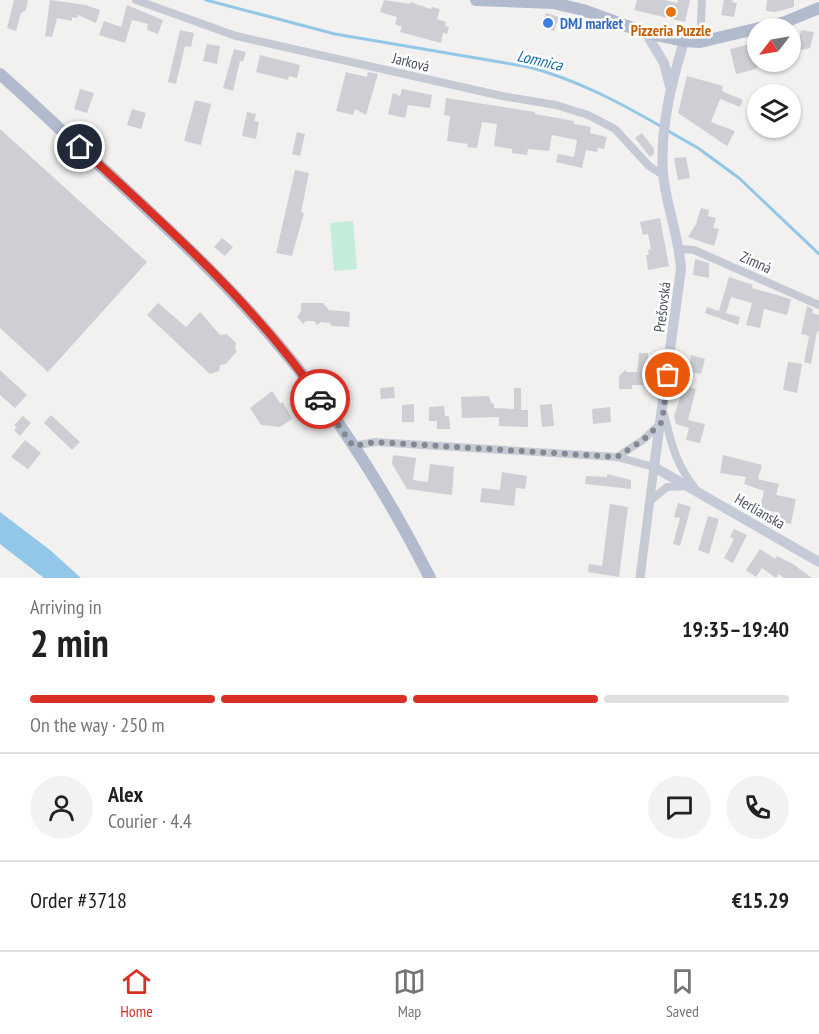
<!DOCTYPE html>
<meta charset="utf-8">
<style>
:root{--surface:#fff;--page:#f2f2f2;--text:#202124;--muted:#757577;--line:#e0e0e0;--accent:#d93025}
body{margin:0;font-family:"PT Sans Narrow",sans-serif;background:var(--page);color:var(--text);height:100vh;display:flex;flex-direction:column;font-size:22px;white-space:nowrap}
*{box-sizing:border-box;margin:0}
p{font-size:20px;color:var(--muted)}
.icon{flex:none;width:33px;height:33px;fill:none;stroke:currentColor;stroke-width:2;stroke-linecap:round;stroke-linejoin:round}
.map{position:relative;height:578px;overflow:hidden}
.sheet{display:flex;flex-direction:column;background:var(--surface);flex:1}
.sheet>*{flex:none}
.needle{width:39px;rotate:239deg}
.controls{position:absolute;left:747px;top:18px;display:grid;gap:12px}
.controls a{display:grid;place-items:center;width:54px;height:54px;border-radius:50%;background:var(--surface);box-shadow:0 2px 4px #0004;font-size:30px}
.pin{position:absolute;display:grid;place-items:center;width:51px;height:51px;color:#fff;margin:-26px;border:3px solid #fff;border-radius:50%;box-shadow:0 2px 6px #0007}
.courier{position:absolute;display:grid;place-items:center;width:60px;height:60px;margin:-30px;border:4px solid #d93025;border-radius:50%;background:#fff;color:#222;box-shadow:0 2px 8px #0007}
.summary em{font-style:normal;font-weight:800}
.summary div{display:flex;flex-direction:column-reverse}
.summary{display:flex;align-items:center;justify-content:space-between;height:102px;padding:0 30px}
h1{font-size:39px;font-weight:800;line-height:45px}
.bar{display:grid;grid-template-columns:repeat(4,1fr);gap:9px 6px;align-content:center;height:72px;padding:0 30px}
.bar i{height:8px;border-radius:4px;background:var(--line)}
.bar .current{background:var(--accent)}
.bar p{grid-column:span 4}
.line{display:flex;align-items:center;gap:15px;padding:0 30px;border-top:2px solid var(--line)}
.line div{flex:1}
.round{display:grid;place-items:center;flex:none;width:63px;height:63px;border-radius:32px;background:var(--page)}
.menu{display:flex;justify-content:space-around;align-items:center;height:84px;border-top:2px solid var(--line);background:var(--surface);font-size:16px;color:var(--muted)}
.menu a{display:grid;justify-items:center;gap:3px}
.menu .current{color:var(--accent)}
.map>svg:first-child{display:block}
</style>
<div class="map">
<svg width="819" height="578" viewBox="0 0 819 578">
<rect width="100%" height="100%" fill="#f2f1f0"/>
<polygon fill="#c2edda" points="353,221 357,269 334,271 330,223"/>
<polygon fill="#92c7e7" points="0,512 50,550 81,578 44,578 0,544"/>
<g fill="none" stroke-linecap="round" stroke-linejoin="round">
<g stroke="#92c7e7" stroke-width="3">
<path d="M206,0L335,34L529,67C577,80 619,102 662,127"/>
<polyline points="668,131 698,148 739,178 819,254"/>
</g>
</g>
<g fill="#cdcfd4">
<polygon points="14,0 28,0 26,10 21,13 16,31 7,28"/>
<polygon points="50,0 86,5 100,10 96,23 78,15 77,18 72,17 72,21 57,18 52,37 45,36"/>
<polygon points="384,0 410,4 410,2 431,9 432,7 440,9 437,19 446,22 445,26 449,27 447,34 443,33 441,43 400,32 402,27 395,24 397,17 380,12"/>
<polygon points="637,0 664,0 677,3 678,0 690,0 685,22 634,10"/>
<polygon points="724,0 733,0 732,2 737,3 734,17 721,15"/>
<polygon points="767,0 794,0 794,7 775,12 766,11"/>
<polygon points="127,5 163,20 158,34 147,30 148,24 132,20 125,43 99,35 104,21 121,27"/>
<polygon points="546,13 559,17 554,31 541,26"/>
<polygon points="180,30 194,33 191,47 185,46 176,84 168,82"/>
<polygon points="801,30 814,32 810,48 797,51"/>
<polygon points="758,42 758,62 760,62 756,69 736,74 730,49"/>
<polygon points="207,44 220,46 217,64 203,61"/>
<polygon points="234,49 246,52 243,62 240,61 233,91 223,88"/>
<polygon points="260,55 300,65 297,78 289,76 288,80 256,72"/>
<polygon points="346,72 367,77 368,72 378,74 366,115 355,109 353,115 336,111"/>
<polygon points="687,76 723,86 722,91 743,100 740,107 720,99 711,122 735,131 727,146 678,113"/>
<polygon points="80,89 94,93 87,113 74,109"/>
<polygon points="402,89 432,95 430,108 408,105 405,118 388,114 393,93 400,96"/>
<polygon points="446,98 535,112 535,114 574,121 574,124 591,127 590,133 607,137 604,149 598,148 597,152 586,150 582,168 556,162 558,154 574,157 577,140 552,135 549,151 528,149 527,155 512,153 512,149 494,146 497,124 482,122 477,148 467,147 468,144 447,141 450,116 444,115"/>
<polygon points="195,100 211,104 201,145 184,141"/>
<polygon points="132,109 146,113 141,129 127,125"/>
<polygon points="247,112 256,114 254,121 259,122 256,139 242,136"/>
<polygon points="0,129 147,262 48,372 0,328"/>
<polygon points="297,132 305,134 300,156 292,154"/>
<polygon points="642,133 654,149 654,154 650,157 635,138"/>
<polygon points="686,157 690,178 678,180 674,158"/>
<polygon points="295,170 309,173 301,212 304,213 292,256 276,253"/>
<polygon points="701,208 709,210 708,216 716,218 713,228 719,229 714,246 688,237 696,224"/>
<polygon points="660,218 669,266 648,270 646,255 649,255 648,250 651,249 648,234 643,235 640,222"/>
<polygon points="222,238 233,247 225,256 214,247"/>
<polygon points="695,259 709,263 709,278 693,275"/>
<polygon points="729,277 753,285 752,288 791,299 787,315 764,309 760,328 746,325 752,303 731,297 726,313 740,317 738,325 705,313 707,307 719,311"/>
<polygon points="158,303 186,327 200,312 220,335 227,334 236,343 235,349 237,351 226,364 220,365 219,371 210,374 147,315"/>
<polygon points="301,303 323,303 329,310 350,312 349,327 332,326 329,323 321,322 317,325 314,321 306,321 303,324 297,317 301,311"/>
<polygon points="807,306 813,309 812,313 819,315 819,332 817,331 811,364 804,362 809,336 801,334"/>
<polygon points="639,353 648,353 648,374 653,374 654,385 632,385 632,389 619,389 619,376 625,370 627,372 637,372"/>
<polygon points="691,355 705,359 701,374 679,369 681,361 690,363"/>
<polygon points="788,362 802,364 797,393 783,390"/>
<polygon points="0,370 27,395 15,408 0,395"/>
<polygon points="394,387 395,398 381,399 380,388"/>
<polygon points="688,387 696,389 688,420 705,424 700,443 686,440 689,428 676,424 674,416 683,389 687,390"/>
<polygon points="514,388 521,388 521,410 528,410 528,427 499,426 499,417 462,418 461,397 489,396 491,403 494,404 494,408 514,409"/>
<polygon points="272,391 280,403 283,402 292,419 280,427 261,425 250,408"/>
<polygon points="414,404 414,422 402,422 402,405"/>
<polygon points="552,404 554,426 542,427 540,405"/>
<polygon points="444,406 445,416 449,416 450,429 437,429 437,421 429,421 429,407"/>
<polygon points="610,407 611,422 593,424 592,409"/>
<polygon points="51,415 80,442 72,450 44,423"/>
<polygon points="23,416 31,423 20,436 14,430 17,427 14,425"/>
<polygon points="25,440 41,453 28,469 11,457"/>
<polygon points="393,455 416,458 413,480 428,482 430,464 454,467 452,495 407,489 392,464"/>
<polygon points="723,455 762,465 758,479 779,484 776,495 796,499 791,524 778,521 780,513 760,509 764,491 744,484 746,477 720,473"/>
<polygon points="502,472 527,476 525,489 516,488 514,506 480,502 482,488 500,490"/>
<polygon points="607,474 631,480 631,489 585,484 586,476 607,477"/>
<polygon points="678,503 691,507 680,546 673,544 680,518 674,517"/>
<polygon points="610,504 628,507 619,577 588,572 589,564 602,566"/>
<polygon points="708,516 719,519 709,554 698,550"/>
<polygon points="734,529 747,535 733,563 724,558 734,539 730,537"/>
<polygon points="760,549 775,559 777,556 793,564 812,578 784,578 779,574 776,578 762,568 756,577 746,570"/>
</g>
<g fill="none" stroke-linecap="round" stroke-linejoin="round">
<g stroke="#c5cad4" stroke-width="8">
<polyline points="136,0 236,36 502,96 556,105 588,115 615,129 649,166 663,175"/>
<polyline points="700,42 702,0"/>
<polyline points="680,249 694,250 819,305"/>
<path d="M664,414C672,446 675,462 696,490"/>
<polyline points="353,446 375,442 617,457 654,467"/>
<polyline points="617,457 643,440 661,423"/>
<polyline points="650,501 667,487 686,486"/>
</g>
<polyline stroke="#c5cad4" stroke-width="9" points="640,578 654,467"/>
<g stroke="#c4cad8" stroke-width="10">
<polyline points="646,33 664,63 670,86"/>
<path d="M684,41C671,85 660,128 663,173C666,206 679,236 681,269L654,467L819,562"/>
</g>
<g stroke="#b2bbcd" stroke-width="12">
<polyline points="476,0 553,3 583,10 646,33 684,41 700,42 785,22 819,8"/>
<path d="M0,74C36,106 71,140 107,172C166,227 225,281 277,343C337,414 388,495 430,578"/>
</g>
</g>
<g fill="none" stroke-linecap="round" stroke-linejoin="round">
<polyline stroke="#848890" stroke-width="6" stroke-dasharray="0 10.8" points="320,399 353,446 375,442 617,457 643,440 662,422 668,375"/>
<path stroke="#d93025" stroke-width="8" d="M80,147C165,225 254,303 320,399"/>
</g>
<circle fill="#e8710a" stroke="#fff" stroke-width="2" cx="671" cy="12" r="6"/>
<circle fill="#3f7fe0" stroke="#fff" stroke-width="2" cx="548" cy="23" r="6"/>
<g text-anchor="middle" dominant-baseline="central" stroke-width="5" stroke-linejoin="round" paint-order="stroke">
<g font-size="15" font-weight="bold" fill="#366cbe" stroke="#fff" text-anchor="start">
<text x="560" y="23">DMJ market</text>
</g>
<g font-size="15" font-weight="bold" fill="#c56008" stroke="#fff">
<text x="671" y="30">Pizzeria Puzzle</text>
</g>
<g font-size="15" fill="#49505d" stroke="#fff">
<text transform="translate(411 62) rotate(14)">Jarková</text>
<text transform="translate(756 262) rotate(24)">Zimná</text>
<text transform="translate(662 307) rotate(-83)">Prešovská</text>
<text transform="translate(760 511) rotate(30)">Herlianska</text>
</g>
<g font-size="16" font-style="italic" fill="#166ea3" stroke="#fff">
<text transform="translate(540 60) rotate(13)">Lomnica</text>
</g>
</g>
</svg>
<div class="controls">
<a><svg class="needle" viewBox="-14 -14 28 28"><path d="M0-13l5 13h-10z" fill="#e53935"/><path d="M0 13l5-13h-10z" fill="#757577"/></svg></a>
<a><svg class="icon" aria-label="layers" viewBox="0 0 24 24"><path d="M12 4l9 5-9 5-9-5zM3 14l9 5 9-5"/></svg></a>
</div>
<div class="pin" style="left:668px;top:375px;background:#ea580c"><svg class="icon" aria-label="bag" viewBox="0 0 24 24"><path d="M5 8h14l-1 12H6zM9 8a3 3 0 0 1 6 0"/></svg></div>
<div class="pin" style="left:80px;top:147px;background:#1f2937"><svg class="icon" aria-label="home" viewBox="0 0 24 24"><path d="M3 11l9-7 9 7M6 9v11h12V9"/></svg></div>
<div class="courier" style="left:320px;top:399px"><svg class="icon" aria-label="car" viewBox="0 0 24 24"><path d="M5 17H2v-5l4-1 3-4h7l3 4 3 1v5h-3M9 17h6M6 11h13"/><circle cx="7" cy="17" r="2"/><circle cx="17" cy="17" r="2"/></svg></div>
</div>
<section class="sheet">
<div class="summary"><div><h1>2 min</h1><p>Arriving in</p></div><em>19:35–19:40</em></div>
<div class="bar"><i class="current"></i><i class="current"></i><i class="current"></i><i></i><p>On the way · 250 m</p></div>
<div class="line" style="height:108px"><a class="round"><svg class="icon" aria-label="person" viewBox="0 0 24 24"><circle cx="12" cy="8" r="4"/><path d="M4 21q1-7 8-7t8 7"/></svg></a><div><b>Alex</b><p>Courier · 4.4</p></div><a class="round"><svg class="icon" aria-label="chat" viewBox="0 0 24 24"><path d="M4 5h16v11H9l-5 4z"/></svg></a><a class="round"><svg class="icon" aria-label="phone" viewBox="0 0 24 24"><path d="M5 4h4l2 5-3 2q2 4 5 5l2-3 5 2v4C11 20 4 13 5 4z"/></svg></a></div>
<div class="line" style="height:78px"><div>Order #3718</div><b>€15.29</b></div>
</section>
<nav class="menu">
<a class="current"><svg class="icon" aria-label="home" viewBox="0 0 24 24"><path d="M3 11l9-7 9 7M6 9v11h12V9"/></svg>Home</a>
<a><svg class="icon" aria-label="map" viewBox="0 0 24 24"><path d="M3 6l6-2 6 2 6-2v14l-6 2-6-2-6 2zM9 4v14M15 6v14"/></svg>Map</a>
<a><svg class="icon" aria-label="saved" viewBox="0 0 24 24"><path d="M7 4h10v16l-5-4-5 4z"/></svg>Saved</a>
</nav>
